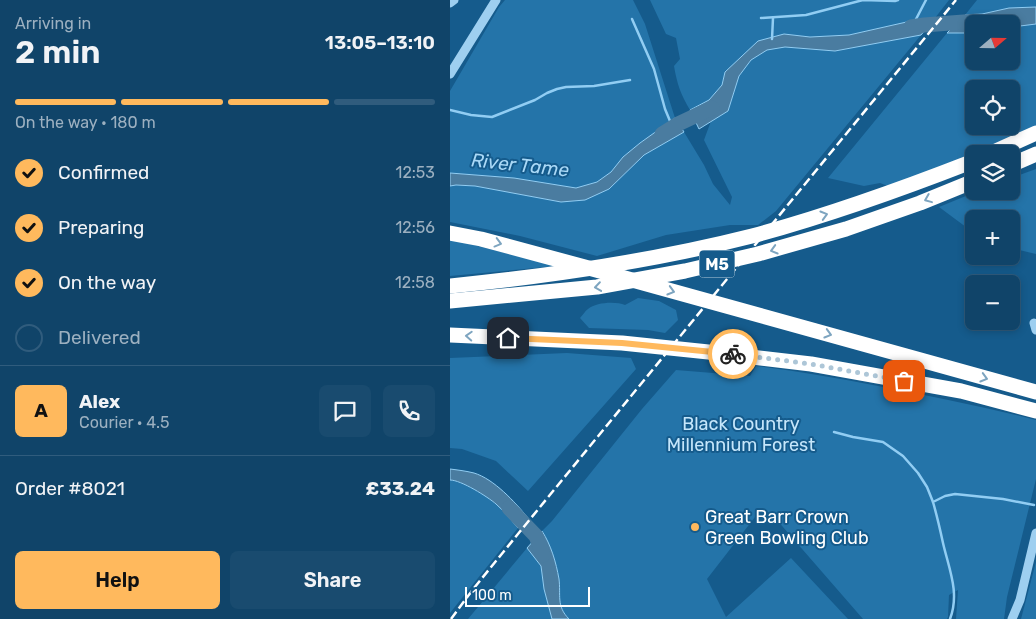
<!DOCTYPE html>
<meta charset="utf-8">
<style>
:root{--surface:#104469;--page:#194b6f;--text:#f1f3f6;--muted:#9cb0c0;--line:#305c7d;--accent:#ffb95d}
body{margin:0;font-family:Rubik,sans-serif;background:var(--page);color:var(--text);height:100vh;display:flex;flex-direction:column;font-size:19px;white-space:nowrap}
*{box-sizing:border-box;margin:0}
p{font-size:16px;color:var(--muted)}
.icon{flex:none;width:28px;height:28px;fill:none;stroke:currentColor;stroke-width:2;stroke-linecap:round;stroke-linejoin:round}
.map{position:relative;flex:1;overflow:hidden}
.details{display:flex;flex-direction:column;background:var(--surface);width:450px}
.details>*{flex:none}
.needle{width:32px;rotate:70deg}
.fabs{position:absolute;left:515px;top:15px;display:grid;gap:10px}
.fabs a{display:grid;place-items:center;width:55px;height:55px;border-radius:8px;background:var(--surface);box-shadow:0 2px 8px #0003,0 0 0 1px var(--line);font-size:25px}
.scale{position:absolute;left:15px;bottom:12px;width:125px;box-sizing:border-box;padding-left:5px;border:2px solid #fff;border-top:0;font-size:14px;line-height:18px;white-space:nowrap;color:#fff;-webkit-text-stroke:4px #155b8c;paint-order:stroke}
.pin{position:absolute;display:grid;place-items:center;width:42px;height:42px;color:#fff;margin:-21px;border-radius:10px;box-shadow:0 2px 8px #0006}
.courier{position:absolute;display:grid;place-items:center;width:50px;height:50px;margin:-25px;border:4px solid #ffb95d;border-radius:50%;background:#fff;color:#222;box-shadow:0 1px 6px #0007}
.overview em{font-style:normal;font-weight:600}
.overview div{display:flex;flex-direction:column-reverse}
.overview{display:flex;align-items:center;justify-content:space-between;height:85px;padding:0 15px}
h1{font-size:32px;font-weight:600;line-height:38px}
.bar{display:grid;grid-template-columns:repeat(4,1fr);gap:8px 5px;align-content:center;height:60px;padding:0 15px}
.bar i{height:6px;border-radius:4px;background:var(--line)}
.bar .on{background:var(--accent)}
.bar p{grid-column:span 4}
.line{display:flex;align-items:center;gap:12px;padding:0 15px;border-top:1px solid var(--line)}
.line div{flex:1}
.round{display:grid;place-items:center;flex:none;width:52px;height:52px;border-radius:8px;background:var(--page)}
ol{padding:0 15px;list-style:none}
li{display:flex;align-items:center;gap:15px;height:55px}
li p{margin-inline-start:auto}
li .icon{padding:5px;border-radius:50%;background:var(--accent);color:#111;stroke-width:4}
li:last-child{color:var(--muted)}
li i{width:28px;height:28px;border:2px solid var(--line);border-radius:50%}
.action{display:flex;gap:10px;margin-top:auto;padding:10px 15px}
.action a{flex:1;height:58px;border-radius:8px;background:var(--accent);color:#111;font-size:20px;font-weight:600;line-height:58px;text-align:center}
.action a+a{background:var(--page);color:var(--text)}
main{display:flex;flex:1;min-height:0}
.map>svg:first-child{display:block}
</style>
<main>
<section class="details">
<div class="overview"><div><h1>2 min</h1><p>Arriving in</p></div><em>13:05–13:10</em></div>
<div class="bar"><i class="on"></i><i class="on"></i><i class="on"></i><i></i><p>On the way · 180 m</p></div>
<ol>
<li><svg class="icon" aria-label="check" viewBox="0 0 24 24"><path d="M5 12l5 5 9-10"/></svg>Confirmed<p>12:53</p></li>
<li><svg class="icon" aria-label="check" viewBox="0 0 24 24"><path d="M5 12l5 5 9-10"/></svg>Preparing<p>12:56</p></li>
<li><svg class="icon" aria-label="check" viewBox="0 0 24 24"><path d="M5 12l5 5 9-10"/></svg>On the way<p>12:58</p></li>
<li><i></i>Delivered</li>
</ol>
<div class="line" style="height:90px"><b class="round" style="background:var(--accent);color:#111">A</b><div><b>Alex</b><p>Courier · 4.5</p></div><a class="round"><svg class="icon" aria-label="chat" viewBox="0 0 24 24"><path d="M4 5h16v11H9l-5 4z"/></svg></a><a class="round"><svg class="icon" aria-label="phone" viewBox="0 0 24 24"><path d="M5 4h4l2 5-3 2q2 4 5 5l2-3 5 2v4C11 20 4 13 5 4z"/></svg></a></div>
<div class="line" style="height:65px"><div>Order #8021</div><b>£33.24</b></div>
<div class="action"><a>Help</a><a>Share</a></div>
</section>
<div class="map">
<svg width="586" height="619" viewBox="0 0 586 619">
<rect width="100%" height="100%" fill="#155b8c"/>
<g fill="#2474a9" fill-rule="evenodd">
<polygon points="55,0 183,0 195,24 225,118 190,143 173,157 161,172 147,182 126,188 64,178 0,173 0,91 49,7"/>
<path d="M200,0H499L485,18L461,21L399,35L360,37L334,34L275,71L272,85L259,100L240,110C231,95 227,84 224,66L230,59L226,38L216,34Z"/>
<polygon points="527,0 586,0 586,7 559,8 532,14 515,15"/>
<path d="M561,24L570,26L586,24V126L526,154L438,186L430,183L414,186L378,178L497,33H524V61H561ZM524,89H561V126H524Z"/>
<polygon points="471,35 326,211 308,225 280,225 216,235 147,256 70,236 0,222 0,186 6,185 25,186 111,202 159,189 194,155 234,132 254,165 263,184 280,205 282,197 254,140 261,121 278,111 289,76 301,60 317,50 335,47 385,51"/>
<polygon points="586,169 586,254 561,248 561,219 524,219 524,233 489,207 528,191 561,191 561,178"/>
<polygon points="0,239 107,266 0,276"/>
<path d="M188,298L209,301L226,310L228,320L215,333L198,330L139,328L130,318C133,315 135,311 138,309C146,302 166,301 175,305Z"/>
<polygon points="117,353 181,358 186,369 78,491 46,461 12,449 0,448 0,358"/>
<path d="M306,366C347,371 388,378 428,386C481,396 534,407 586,420V479L557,597L554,619H506L508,590L499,595L498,617L497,619H413L326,519L306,514L305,517L257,579L276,617L341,558L398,619H119C106,606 111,595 109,579C106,562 101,545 92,531L102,521L192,409L226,370L300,376Z"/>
<path d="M0,480C10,480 38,497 46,504C54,511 61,520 68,528L0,613Z"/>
<polygon points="77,548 91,566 94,589 102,619 18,619"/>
<polygon points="586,562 586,619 571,619"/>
</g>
<g fill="#4a7ca0" stroke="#91cdf3">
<polygon points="586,7 586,24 570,26 561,24 524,24 524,33 497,33 515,15 532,14 559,8"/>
<polygon points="485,18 471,35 385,51 335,47 317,50 301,60 289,76 278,111 249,129 240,110 259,100 272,85 275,72 308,41 334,34 360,37 399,35 461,21"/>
<polygon points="225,118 234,132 194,155 159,189 135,200 111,202 25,186 6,185 0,186 0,173 64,178 126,188 147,182 161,172 173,157 190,143"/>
<path d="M0,469C8,470 16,471 24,473C44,479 65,502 78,518L68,528C61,520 54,511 46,504C38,497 11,480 0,480Z"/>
<path d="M92,531C101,545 106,562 109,579C111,595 106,606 119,619H102L94,589L91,566L77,548Z"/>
</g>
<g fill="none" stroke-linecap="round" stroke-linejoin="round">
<g stroke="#91cdf3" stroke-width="2.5">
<polyline points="311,18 356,15 413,0 445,1 448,0"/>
<polyline points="182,19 204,69 215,109 220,121"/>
<polyline points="464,23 476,0"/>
<polyline points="322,39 323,18"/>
<polyline points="0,110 21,115 42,117 85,100 97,93 107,89 116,87 144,86 180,80"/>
<polyline points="384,432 403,437 433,442 453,456 468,473 477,487 483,502"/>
<path d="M500,619C510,593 499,569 493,543C490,529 487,516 483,502L495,496L505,494L553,499L584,505"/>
</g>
<g stroke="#4a7ca0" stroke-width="15">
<polyline points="461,27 474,25 527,21"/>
<polyline points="212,134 228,124 262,108"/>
<polyline points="59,508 86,536 93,555"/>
</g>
<g stroke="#9ecff0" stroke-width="9">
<polyline points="0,3 4,0"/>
<polyline points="0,74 46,0"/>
<polyline points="584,323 586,330"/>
<polyline points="562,619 570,600 586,533"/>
</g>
<g stroke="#fff" stroke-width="15">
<polyline points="539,154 586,133"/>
<polyline points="561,165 586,154"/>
</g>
<polyline stroke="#fff" stroke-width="2.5" stroke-dasharray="9 4" stroke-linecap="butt" points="1,619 24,588 90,507 506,0"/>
<g stroke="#fff" stroke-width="15">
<polyline points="0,233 31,239 146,270 586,392"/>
<path d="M0,286C101,276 203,261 302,236C377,216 449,190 521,162"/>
<polyline points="0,301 147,287 235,271 308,254 396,229 470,203 524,181"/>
<polyline points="0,335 172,343 268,353 361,364 511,391 586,411"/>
</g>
</g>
<defs><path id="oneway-chevron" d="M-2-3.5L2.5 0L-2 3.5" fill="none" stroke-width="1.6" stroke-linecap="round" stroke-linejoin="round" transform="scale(1.25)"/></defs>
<g stroke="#7ea5c0">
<use href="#oneway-chevron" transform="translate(478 199) rotate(158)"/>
<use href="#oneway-chevron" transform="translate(374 215) rotate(-16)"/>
<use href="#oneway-chevron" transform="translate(48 243) rotate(15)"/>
<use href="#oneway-chevron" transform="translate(324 250) rotate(164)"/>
<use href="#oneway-chevron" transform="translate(148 287) rotate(172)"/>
<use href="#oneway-chevron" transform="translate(221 291) rotate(16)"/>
<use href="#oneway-chevron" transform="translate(378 334) rotate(16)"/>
<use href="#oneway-chevron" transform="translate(19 336) rotate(-177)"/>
<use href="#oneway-chevron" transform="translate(534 378) rotate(16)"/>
</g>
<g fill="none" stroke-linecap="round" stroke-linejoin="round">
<polyline stroke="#adc6d7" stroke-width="5" stroke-dasharray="0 9" points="283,354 361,364 454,381"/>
<polyline stroke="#ffb95d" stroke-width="6" points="58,338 172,343 283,354"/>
</g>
<circle fill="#ffb95d" stroke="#155b8c" stroke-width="2" cx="245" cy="527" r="5"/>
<g text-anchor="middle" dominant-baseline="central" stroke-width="4" stroke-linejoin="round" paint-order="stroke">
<rect fill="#155b8c" stroke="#b9cedc" stroke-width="1" x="249.5" y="250.5" width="35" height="27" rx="4"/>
<g font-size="16" font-weight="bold" fill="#fff">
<text x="267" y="264">M5</text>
</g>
<g font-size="18" fill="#c5e6fb" stroke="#155b8c">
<text x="291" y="424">Black Country<tspan x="291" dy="21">Millennium Forest</tspan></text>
</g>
<g font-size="18" fill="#fff" stroke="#155b8c" text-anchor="start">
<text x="255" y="517">Great Barr Crown<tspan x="255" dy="21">Green Bowling Club</tspan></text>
</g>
<g font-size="19" font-style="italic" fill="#aad9f7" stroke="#155b8c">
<text transform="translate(70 165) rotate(6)">River Tame</text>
</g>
</g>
</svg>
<div class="fabs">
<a><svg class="needle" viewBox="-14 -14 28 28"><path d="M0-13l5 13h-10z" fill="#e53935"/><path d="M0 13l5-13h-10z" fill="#9cb0c0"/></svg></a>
<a><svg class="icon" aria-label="locate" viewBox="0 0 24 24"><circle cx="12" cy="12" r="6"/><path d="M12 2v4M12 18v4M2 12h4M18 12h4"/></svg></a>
<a><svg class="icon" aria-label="layers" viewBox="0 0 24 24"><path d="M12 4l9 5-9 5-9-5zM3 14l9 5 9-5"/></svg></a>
<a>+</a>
<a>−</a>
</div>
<div class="scale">100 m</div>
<div class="pin" style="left:454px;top:381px;background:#ea580c"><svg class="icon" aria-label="bag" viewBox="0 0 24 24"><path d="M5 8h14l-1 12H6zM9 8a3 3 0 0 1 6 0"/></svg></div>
<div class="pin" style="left:58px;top:338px;background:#1f2937"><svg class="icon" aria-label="home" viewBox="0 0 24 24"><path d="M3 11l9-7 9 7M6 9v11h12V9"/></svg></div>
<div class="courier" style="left:283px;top:354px"><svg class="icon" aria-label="bike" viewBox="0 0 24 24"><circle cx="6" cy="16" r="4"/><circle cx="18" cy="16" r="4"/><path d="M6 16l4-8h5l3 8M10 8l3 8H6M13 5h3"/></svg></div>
</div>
</main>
